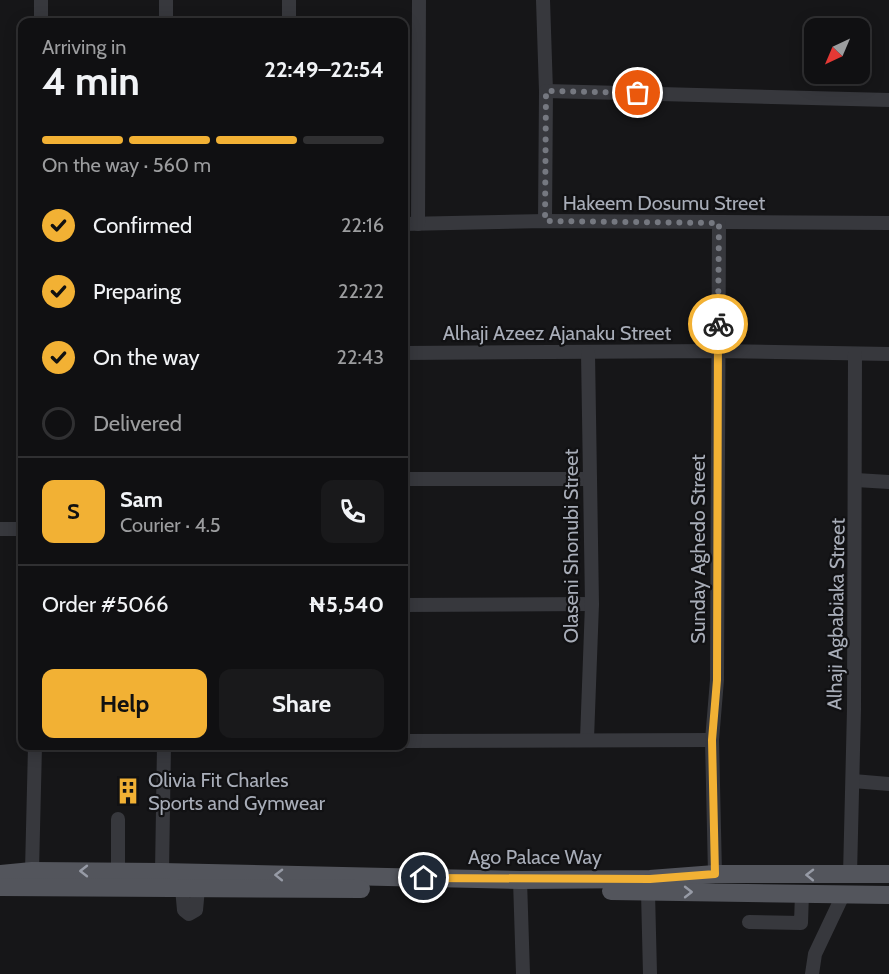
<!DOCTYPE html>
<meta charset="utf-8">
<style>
:root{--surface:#101012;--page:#19191b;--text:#f1f3f6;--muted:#9c9d9f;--line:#303032;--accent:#f2b134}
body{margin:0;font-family:Cabin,sans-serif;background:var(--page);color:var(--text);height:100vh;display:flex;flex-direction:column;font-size:22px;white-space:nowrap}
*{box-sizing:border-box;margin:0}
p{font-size:20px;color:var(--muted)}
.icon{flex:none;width:33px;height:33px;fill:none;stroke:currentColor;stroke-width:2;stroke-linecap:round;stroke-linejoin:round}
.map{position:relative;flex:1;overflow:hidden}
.sheet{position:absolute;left:18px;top:18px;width:390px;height:732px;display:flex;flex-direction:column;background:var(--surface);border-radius:12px;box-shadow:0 3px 15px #0003,0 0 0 2px var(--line)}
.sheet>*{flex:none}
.needle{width:39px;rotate:224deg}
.fabs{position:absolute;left:804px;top:18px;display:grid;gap:12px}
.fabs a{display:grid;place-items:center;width:66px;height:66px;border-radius:12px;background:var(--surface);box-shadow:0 3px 15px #0003,0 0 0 2px var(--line);font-size:30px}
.pin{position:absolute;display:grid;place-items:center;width:51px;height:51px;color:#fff;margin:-26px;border:3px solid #fff;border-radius:50%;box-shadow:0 2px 6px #0007}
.courier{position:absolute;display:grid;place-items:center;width:60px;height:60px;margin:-30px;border:4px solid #f2b134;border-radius:50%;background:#fff;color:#222;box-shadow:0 2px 8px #0007}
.headline em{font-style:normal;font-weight:800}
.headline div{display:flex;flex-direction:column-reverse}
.headline{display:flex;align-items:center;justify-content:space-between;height:102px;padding:0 24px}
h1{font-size:39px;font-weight:800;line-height:45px}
.bar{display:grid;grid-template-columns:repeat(4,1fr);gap:9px 6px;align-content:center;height:72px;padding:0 24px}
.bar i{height:8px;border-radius:4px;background:var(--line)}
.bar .current{background:var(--accent)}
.bar p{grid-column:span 4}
.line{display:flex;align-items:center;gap:15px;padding:0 24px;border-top:2px solid var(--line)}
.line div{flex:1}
.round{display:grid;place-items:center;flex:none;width:63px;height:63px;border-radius:12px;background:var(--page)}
ol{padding:0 24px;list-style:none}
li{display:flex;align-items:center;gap:18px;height:66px}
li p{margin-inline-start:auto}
li .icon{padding:6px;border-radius:50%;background:var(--accent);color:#111;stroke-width:4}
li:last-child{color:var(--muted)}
li i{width:33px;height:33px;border:3px solid var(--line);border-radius:50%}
.action{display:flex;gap:12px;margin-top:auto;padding:12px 24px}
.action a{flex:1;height:69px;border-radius:12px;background:var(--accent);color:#111;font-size:24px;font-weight:800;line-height:69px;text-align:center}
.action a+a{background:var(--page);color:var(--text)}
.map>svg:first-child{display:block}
</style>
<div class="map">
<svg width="889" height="974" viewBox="0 0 889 974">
<rect width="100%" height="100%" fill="#161618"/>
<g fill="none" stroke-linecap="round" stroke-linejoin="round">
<g stroke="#37383d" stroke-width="14">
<polyline points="41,0 41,22"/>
<polyline points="166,0 166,22"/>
<polyline points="289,0 289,22"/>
<polyline points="543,0 546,91 545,221"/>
<polyline points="546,91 889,100"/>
<polyline points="404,224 545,221 889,223"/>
<polyline points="418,224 419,0"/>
<polyline points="404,353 718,351 889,354"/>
<polyline points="404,479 590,479"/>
<polyline points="856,480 889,482"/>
<polyline points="0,529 22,529"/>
<polyline points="404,605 592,604"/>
<polyline points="587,739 592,604 588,353"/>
<polyline points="404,741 712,740"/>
<polyline points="853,781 889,784"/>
<polyline points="118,819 118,871"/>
<polyline points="32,871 35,746"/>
<polyline points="162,872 164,746"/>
<polyline points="715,874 712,740 717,680 719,223"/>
<polyline points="850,875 854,709 855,354"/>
<polyline points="520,880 523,974"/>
<polyline points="182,888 184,910 189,914 196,910 198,888"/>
<polyline points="648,892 650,974"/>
<polyline points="749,922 801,923 802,893"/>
<polyline points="812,974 815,954 843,895"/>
</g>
<g stroke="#53555c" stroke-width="18">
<polyline points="0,874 32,871 162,872 520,880 650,879 715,874 889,874"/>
<polyline points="0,887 361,889"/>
<polyline points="611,891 889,895"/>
</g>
</g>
<defs><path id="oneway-chevron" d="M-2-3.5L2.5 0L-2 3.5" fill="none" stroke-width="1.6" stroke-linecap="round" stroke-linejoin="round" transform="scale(1.5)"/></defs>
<g stroke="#979ba6">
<use href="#oneway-chevron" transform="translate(84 871) rotate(-180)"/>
<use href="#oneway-chevron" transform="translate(279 875) rotate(-179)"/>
<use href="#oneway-chevron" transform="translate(810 875) rotate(-179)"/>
<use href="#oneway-chevron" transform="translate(688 892)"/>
</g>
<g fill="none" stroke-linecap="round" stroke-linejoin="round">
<polyline stroke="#757880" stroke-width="6" stroke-dasharray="0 10.8" points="638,93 546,91 545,221 719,223 718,324"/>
<polyline stroke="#f2b134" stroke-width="8" points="424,878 650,879 715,874 712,740 717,680 718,324"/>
</g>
<defs>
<g id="building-bare" transform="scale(2.07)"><path d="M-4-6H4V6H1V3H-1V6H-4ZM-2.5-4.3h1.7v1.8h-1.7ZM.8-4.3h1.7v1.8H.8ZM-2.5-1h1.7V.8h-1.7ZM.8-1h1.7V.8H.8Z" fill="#f2b134" stroke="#111113" stroke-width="2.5" paint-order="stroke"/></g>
</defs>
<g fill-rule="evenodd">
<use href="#building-bare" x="128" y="791"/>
</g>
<g text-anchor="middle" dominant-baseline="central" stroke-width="4.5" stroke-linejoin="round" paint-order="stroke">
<g font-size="20" fill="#a8adb8" stroke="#111113">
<text x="664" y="203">Hakeem Dosumu Street</text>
<text x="557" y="333">Alhaji Azeez Ajanaku Street</text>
<text transform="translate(571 546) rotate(-90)">Olaseni Shonubi Street</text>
<text transform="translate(698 549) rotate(-90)">Sunday Aghedo Street</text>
<text transform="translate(836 614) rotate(-89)">Alhaji Agbabiaka Street</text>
<text x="535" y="857">Ago Palace Way</text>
</g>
<g font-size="20" fill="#a8adb8" stroke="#111113" text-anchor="start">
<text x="148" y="780">Olivia Fit Charles<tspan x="148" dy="23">Sports and Gymwear</tspan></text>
</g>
</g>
</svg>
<div class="fabs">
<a><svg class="needle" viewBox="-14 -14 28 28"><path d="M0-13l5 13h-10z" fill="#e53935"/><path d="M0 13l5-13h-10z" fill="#9c9d9f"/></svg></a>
</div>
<div class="pin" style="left:638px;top:93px;background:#ea580c"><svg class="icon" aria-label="bag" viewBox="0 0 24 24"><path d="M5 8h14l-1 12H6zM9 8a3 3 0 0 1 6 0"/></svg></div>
<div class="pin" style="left:424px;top:878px;background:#1f2937"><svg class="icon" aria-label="home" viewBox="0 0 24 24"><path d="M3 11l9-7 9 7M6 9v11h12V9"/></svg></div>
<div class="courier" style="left:718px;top:324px"><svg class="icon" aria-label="bike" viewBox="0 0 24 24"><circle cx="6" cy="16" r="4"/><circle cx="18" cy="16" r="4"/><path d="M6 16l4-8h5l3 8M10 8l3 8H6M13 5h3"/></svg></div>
<section class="sheet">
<div class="headline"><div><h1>4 min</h1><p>Arriving in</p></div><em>22:49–22:54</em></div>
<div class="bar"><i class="current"></i><i class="current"></i><i class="current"></i><i></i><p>On the way · 560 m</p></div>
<ol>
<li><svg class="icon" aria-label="check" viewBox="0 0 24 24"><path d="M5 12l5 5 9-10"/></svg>Confirmed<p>22:16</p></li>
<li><svg class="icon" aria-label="check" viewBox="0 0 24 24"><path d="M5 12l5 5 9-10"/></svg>Preparing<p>22:22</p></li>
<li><svg class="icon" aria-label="check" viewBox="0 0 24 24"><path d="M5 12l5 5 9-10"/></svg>On the way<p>22:43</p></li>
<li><i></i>Delivered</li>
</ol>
<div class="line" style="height:108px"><b class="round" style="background:var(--accent);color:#111">S</b><div><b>Sam</b><p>Courier · 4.5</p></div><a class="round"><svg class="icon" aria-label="phone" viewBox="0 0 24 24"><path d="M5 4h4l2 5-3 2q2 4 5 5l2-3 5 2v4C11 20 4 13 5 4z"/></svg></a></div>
<div class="line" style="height:78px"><div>Order #5066</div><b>₦5,540</b></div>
<div class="action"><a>Help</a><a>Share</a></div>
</section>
</div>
